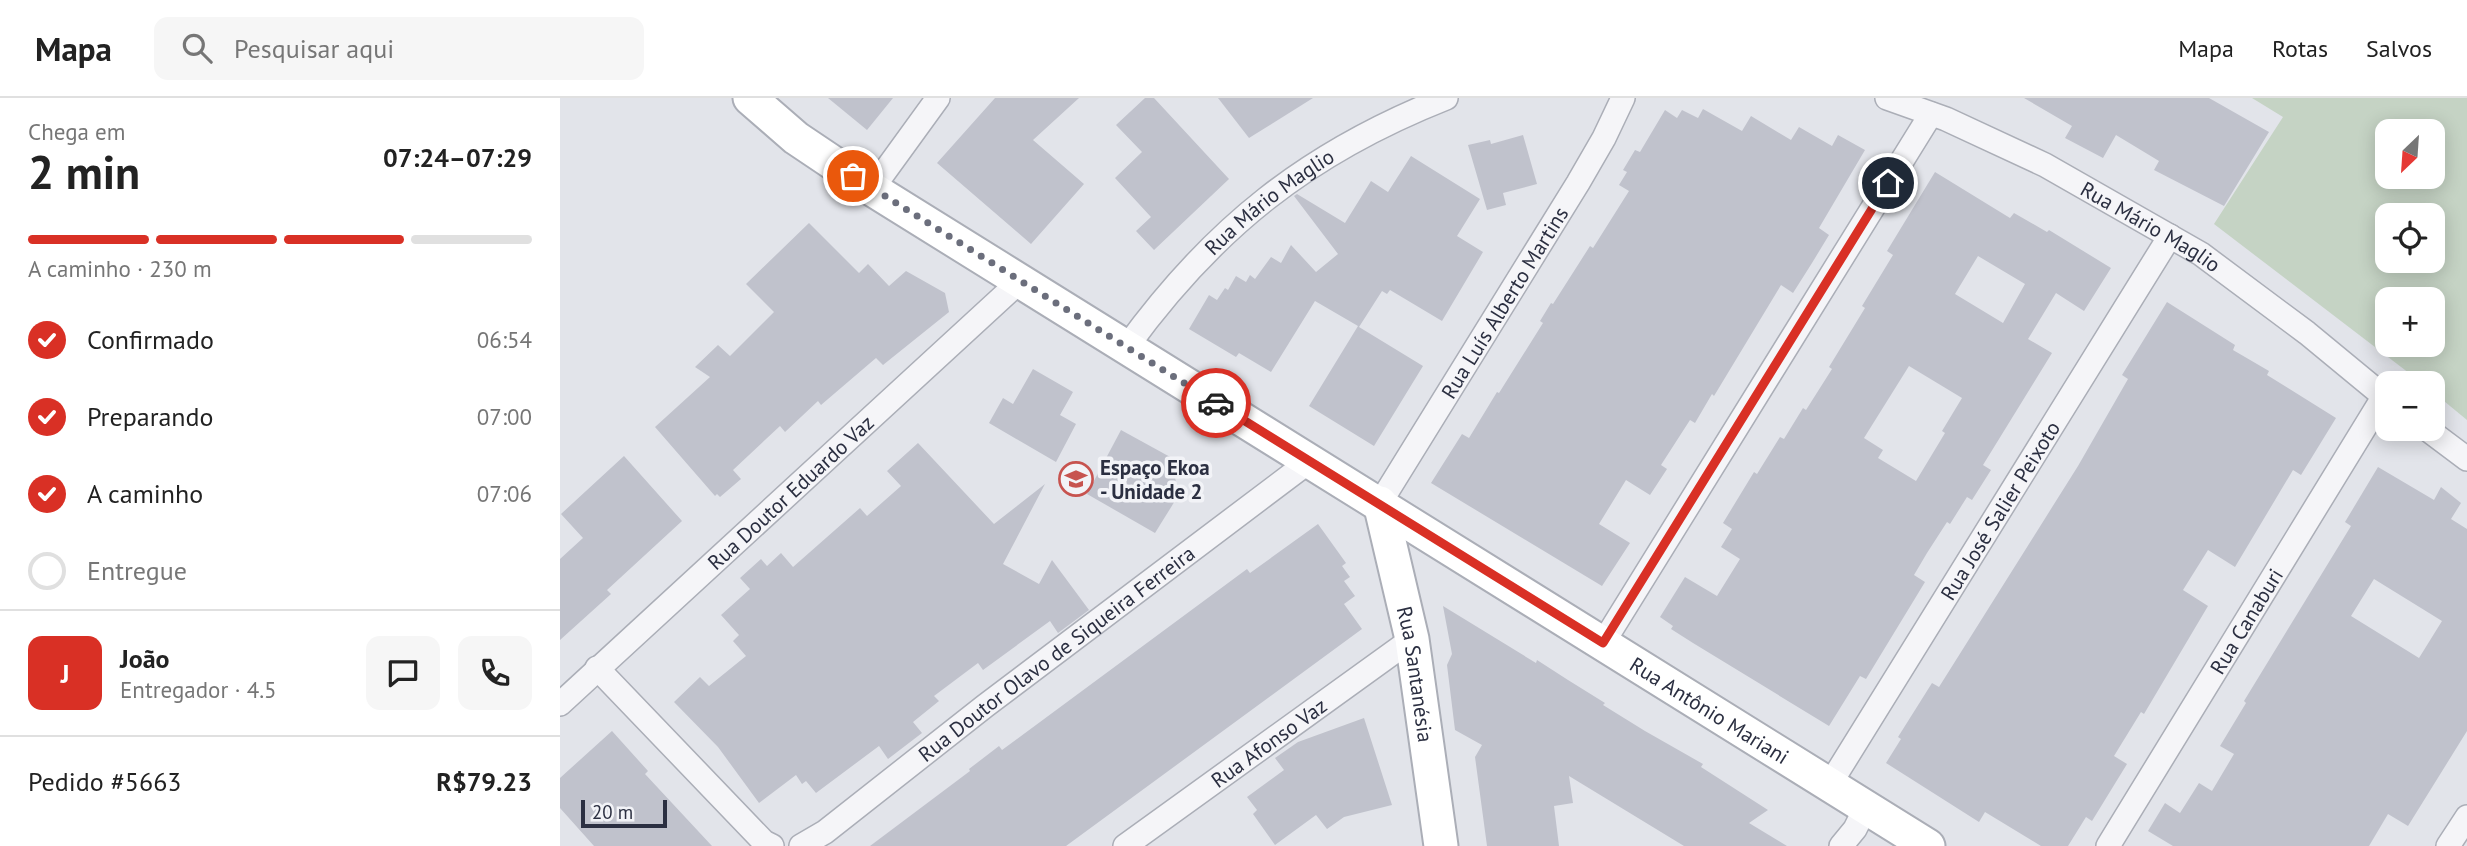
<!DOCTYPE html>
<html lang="pt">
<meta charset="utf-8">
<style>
:root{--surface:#fff;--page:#f6f6f6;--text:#222;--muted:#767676;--line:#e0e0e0;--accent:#d93025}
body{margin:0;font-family:"PT Sans",sans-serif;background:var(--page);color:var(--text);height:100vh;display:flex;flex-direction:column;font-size:26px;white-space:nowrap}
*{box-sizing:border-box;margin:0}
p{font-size:23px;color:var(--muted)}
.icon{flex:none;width:38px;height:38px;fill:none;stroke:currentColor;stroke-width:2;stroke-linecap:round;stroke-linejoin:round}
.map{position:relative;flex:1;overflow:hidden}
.side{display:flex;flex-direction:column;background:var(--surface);width:560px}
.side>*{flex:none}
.needle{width:46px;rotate:205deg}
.buttons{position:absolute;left:1815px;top:21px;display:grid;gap:14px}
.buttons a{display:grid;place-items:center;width:70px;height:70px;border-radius:14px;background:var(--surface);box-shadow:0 4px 18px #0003;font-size:35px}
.scale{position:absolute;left:21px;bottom:18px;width:86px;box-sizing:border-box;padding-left:7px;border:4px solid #2b2f41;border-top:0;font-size:19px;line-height:24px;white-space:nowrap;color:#2b2f41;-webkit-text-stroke:5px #f2f3f7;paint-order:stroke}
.pin{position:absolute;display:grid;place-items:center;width:60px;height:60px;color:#fff;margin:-30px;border:4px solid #fff;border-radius:50%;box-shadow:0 2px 7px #0007}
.courier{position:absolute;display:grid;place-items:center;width:70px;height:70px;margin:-35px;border:5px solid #d93025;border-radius:50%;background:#fff;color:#222;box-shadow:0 2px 9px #0007}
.headline em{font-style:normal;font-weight:700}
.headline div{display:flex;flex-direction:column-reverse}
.headline{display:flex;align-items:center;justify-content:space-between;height:119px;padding:0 28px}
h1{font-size:46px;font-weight:700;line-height:52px}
.bar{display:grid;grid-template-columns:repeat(4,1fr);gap:10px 7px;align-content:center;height:84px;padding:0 28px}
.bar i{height:9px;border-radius:5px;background:var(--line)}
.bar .selected{background:var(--accent)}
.bar p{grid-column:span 4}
.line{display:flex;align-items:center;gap:18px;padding:0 28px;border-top:2px solid var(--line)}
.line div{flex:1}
.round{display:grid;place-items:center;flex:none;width:74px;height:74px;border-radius:14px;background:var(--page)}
ol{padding:0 28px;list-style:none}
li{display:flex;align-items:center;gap:21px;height:77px}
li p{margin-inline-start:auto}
li .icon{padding:7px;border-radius:50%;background:var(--accent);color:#fff;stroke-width:4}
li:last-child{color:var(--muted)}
li i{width:38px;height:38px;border:4px solid var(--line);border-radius:50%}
header{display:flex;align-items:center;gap:42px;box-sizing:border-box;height:98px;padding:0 35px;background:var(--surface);border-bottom:2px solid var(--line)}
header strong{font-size:33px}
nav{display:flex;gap:38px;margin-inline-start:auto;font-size:24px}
.search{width:490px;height:63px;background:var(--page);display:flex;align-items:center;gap:18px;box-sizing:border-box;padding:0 24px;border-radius:14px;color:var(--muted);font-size:26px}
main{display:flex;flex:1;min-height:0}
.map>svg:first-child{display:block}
</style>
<header>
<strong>Mapa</strong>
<div class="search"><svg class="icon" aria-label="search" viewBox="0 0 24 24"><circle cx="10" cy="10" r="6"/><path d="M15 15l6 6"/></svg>Pesquisar aqui</div>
<nav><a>Mapa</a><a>Rotas</a><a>Salvos</a></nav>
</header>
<main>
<section class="side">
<div class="headline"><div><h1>2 min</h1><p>Chega em</p></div><em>07:24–07:29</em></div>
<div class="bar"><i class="selected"></i><i class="selected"></i><i class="selected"></i><i></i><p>A caminho · 230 m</p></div>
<ol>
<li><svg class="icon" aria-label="check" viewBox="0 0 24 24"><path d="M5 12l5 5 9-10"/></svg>Confirmado<p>06:54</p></li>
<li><svg class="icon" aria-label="check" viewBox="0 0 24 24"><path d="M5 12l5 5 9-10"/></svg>Preparando<p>07:00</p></li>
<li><svg class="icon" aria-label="check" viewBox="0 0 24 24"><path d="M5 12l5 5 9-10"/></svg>A caminho<p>07:06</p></li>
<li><i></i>Entregue</li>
</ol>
<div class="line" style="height:126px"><b class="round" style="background:var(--accent);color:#fff">J</b><div><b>João</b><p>Entregador · 4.5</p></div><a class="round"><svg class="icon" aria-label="chat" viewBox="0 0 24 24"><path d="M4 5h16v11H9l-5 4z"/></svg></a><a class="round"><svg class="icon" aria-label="phone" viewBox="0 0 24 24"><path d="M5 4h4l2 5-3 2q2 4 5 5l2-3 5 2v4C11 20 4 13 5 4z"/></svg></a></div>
<div class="line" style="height:91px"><div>Pedido #5663</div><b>R$79.23</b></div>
</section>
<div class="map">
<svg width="1907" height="748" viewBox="0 0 1907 748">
<rect width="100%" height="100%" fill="#e2e4ea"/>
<path fill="#c5d3c4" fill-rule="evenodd" d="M1692,0H1907V322L1873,294L1872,285H1862L1654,126L1723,19ZM1827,33H1872V79H1827ZM1827,117H1872V163H1827ZM1827,201H1872V247H1827Z"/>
<g fill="#c0c2cc" fill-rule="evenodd">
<polygon points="268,0 333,0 307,32"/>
<polygon points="435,0 519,0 473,42 524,86 471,146 377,65"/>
<polygon points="585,0 594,0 669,81 594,152 576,133 591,119 555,80 582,54 556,27"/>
<polygon points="658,0 753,0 689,40"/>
<polygon points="1464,0 1649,0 1709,34 1664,108 1594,72 1599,63 1556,37 1543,60 1505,40 1512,28"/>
<polygon points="1143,11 1182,33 1191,18 1231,42 1239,29 1272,48 1278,37 1305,52 1259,130 1269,137 1252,165 1233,195 1221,187 1154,298 1152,296 1135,325 1130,322 1101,367 1107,371 1090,397 1066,382 1039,426 1070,445 1042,488 871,385 902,336 909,340 937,294 939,295 983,225 980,223 991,205 993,206 1030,148 1033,150 1069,93 1059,87 1067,74 1063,72 1075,52 1080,54 1105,12 1117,20 1122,12 1138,20"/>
<polygon points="963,37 977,86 943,95 946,107 927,112 908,47 930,42 931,46"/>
<polygon points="851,58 920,101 897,138 923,154 882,223 830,192 827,196 822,193 799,229 863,268 814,348 749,308 798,228 755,203 711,274 679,255 676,259 629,231 649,197 657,202 665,190 668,192 676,178 686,184 690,177 695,181 711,159 721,165 731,147 756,174 778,156 734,98 737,96 785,125 811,83 828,94"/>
<path d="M1375,74L1450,120L1454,115L1487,134L1489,132L1551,170L1524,213L1496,195L1468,241L1492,255L1423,367L1431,372L1412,402L1407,399L1390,426L1387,424L1367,455L1354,477L1365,484L1306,581L1300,578L1269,628L1133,545L1111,531L1113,528L1100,519L1125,479L1157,498L1180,461L1161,449L1172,431L1163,425L1194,374L1197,376L1220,339L1224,341L1243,310L1246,312L1272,271L1269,269L1305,210L1302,208L1333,157L1327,153ZM1418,158L1465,186L1443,225L1395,196ZM1349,268L1402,300L1382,333L1385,335L1356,383L1318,360L1323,352L1304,340Z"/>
<polygon points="249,125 299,175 308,166 329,188 346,173 385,195 389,214 323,267 316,260 261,307 258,303 225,334 220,328 173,372 181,381 160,399 157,396 155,398 95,329 150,279 135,269 158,247 170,258 214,214 186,186"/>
<polygon points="1607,204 1675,247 1673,252 1709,273 1707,277 1776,320 1741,377 1733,372 1675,469 1648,452 1623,492 1648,508 1584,616 1581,614 1554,658 1567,666 1532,723 1526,719 1508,748 1481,748 1425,714 1419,724 1326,665 1341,641 1338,639 1372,585 1379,589 1518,368 1568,281 1562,277"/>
<polygon points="473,271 513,294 500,317 516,326 496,364 429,325 443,300 453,306"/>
<polygon points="561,332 612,360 618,398 595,435 527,396"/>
<polygon points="358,345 434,426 485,386 443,466 479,486 492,462 529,512 498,535 490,523 423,572 418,565 374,598 379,603 353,624 362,635 328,661 319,648 256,695 246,683 242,686 236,677 199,705 158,649 114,604 140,579 149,588 186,558 173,543 179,537 161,517 190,491 180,480 201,461 207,468 221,455 233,469 300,410 307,418 341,388 327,373"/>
<polygon points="64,358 122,423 47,492 51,496 0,542 0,461 23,440 1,416"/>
<path d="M1818,369L1874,402L1881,389L1901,405L1891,421L1907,431V633L1848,728L1828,716L1809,748H1613L1588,733L1605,705L1620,715L1639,685L1652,693L1674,656L1660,648L1686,605L1684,603L1706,567L1791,428L1785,424ZM1814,481L1882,523L1859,560L1791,518Z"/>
<polygon points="758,426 786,465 782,468 790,479 784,483 795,498 784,506 802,531 506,748 310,748 410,673 409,671 439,648 442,652 687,471 690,475"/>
<polygon points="883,508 976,565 977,562 1008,582 1045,605 1043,607 1085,633 1143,666 1141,669 1208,712 1189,725 1227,748 1124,748 1009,678 1013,705 994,708 999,748 927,748 915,659 922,647 895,632 887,567 892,556"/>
<polygon points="804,620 832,707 784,719 767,731 756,717 715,747 693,716 697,712 687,699 724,672 715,660 738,644"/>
<polygon points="52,633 88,673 85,676 152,748 34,748 0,710 0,680"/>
</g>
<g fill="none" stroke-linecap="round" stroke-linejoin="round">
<g stroke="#abaeb7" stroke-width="26">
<g id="minor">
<path id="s1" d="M1327,0L1386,21L1485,67L1641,156L1747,235L1827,301"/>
<polyline points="312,91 378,0"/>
<path id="s2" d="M566,250C653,130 747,55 886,0"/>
<polyline points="1867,331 1907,361"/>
<path id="s3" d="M820,405L1018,85L1044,40L1063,0"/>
<polyline points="1043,545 1371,16"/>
<polyline points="37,570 204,744 212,748"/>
<path id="s4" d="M0,606L460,183"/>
<path id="s5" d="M1270,686L1610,138"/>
<path id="s6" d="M241,748L265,734L425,608L751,362"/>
<path id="s7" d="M565,748L852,541"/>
<polyline points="1281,748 1295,731 1306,709"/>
<path id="s8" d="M1548,748L1824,298"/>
<polyline points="1888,748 1907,719"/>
</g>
</g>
<g stroke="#abaeb7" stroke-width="37">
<g id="secondary">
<path id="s9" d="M190,0L236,40L312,91L1368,748"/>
<path id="s10" d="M820,405L852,541L881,748"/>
</g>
</g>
<use href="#minor" stroke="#f5f5f8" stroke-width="23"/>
<use href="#secondary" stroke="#fff" stroke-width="33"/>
</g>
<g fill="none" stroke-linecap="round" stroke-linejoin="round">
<polyline stroke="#6b6e7c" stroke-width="7" stroke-dasharray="0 12.6" points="293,78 656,305"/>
<polyline stroke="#d93025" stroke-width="9" points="656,305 1043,545 1328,85"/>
</g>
<defs>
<g id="school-ring" transform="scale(1.75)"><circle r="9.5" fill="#f2f3f7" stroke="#c7534f" stroke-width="1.5"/><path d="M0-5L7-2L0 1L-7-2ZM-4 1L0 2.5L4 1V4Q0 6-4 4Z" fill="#c7534f"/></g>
</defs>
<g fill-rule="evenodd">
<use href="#school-ring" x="516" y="381"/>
</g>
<g text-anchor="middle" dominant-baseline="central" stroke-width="7" stroke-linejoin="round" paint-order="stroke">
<g font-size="21" fill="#2b2f41" stroke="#f2f3f7">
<text stroke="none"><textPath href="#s2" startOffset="206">Rua Mário Maglio</textPath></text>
<text stroke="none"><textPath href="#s1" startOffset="294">Rua Mário Maglio</textPath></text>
<text stroke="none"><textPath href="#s3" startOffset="236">Rua Luís Alberto Martins</textPath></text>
<text stroke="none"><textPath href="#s4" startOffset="313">Rua Doutor Eduardo Vaz</textPath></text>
<text stroke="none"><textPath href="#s5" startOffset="322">Rua José Salier Peixoto</textPath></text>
<text stroke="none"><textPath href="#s8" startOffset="264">Rua Canaburi</textPath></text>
<text stroke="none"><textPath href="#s6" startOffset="320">Rua Doutor Olavo de Siqueira Ferreira</textPath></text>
<text stroke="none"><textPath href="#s10" startOffset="175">Rua Santanésia</textPath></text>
<text stroke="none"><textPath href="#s9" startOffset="1139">Rua Antônio Mariani</textPath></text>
<text stroke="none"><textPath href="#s7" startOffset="177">Rua Afonso Vaz</textPath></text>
</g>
<g font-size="21" font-weight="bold" fill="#2b2f41" stroke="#f2f3f7" text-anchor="start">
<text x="540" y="369">Espaço Ekoa<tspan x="540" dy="24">- Unidade 2</tspan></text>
</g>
</g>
</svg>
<div class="buttons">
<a><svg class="needle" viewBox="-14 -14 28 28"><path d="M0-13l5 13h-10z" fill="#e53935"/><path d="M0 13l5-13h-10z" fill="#767676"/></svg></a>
<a><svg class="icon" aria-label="locate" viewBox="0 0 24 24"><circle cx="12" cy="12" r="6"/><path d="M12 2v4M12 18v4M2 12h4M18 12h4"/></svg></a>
<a>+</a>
<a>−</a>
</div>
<div class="scale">20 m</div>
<div class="pin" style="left:293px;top:78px;background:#ea580c"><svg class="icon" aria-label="bag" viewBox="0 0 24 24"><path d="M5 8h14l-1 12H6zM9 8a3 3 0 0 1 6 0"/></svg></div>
<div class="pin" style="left:1328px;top:85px;background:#1f2937"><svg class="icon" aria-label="home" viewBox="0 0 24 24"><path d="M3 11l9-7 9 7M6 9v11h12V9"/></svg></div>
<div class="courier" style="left:656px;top:305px"><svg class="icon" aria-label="car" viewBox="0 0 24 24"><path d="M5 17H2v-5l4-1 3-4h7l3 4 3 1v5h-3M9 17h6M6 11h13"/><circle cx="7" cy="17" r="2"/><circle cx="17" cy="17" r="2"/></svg></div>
</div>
</main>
